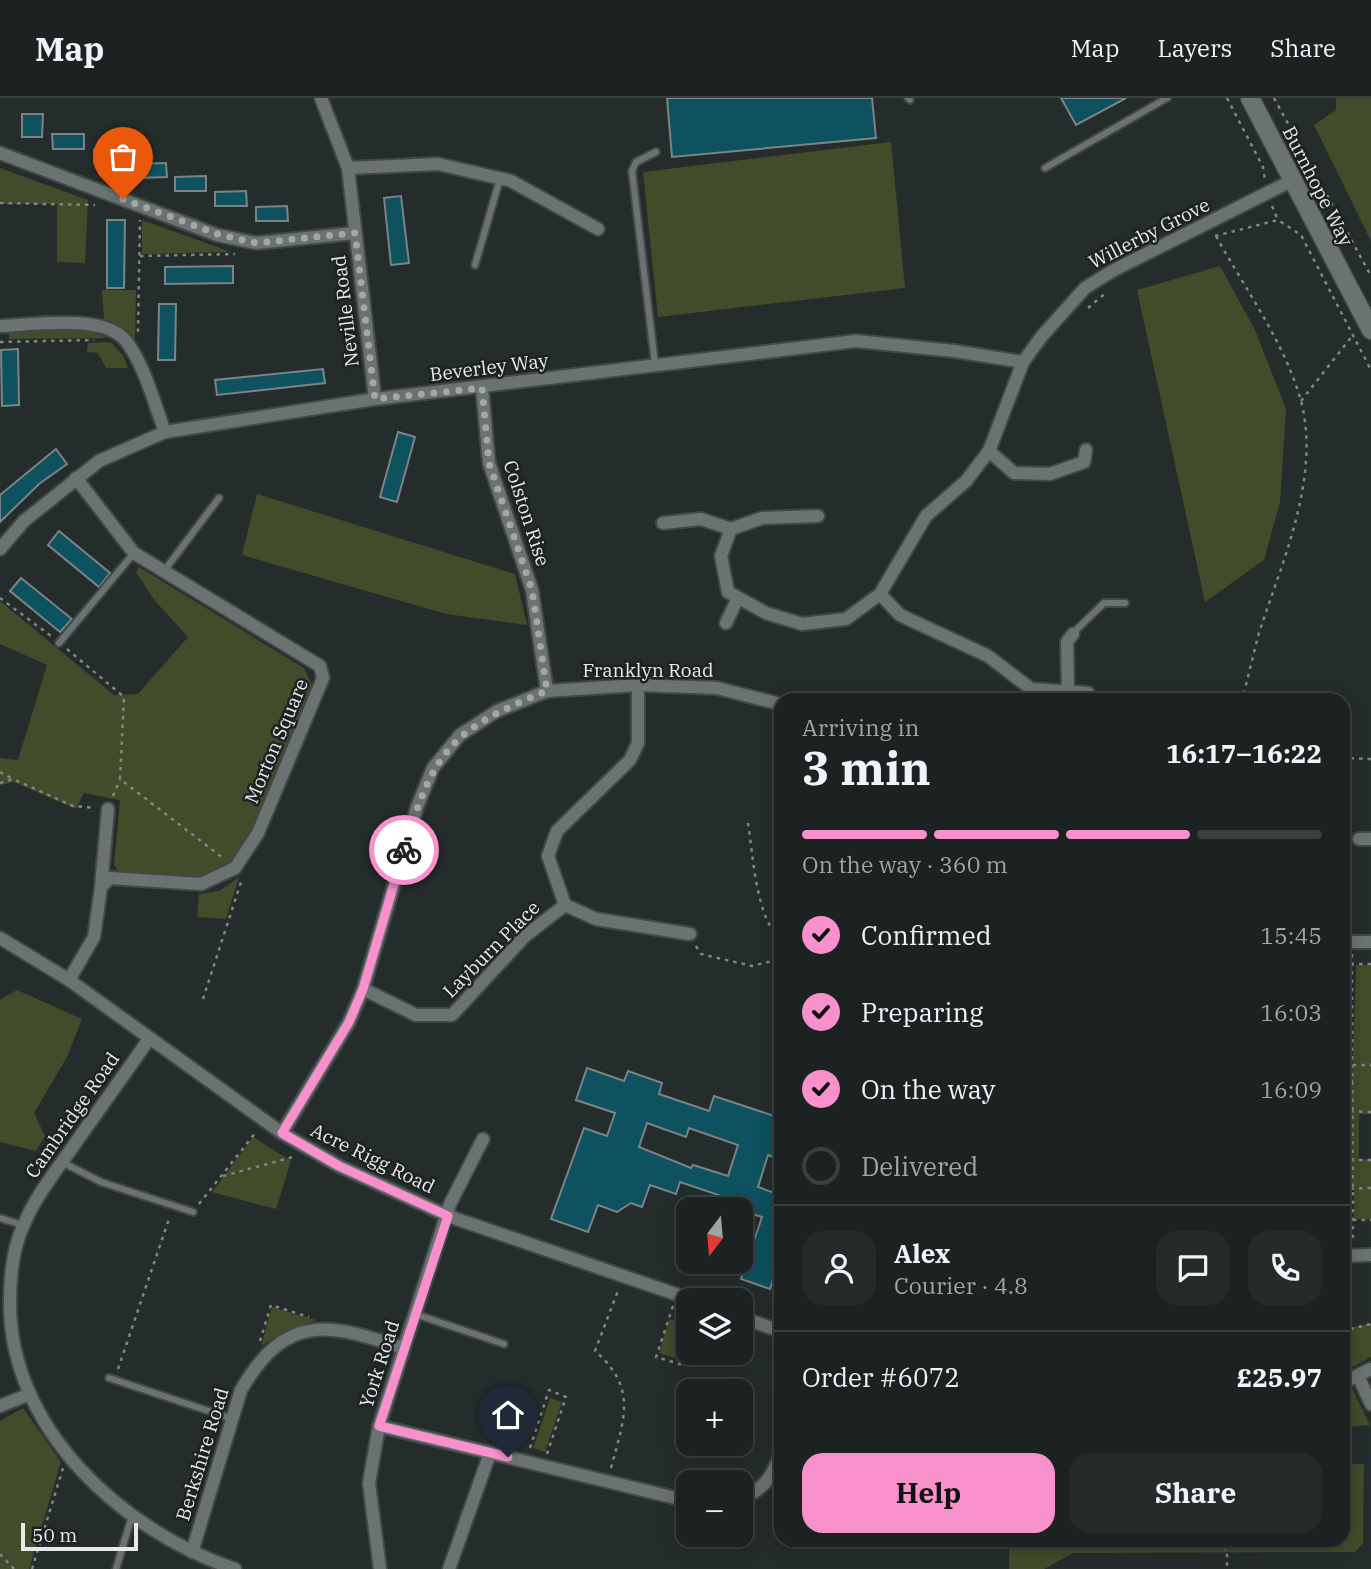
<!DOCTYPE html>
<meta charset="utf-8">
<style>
:root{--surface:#1c2221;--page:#252a2a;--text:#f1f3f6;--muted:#a0a4a5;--line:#3a3f3f;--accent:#f890cb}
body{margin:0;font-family:"IBM Plex Serif",serif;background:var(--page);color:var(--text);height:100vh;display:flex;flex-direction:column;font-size:26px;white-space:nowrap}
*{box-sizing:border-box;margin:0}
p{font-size:23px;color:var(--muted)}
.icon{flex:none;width:38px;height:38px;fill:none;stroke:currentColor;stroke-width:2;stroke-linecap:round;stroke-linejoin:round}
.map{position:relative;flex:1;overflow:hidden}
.panel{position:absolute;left:774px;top:595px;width:576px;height:854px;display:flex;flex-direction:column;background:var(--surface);border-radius:21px;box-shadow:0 4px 18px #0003,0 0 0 2px var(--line)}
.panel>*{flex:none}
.needle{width:46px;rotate:196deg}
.fabs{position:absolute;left:676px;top:1099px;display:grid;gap:14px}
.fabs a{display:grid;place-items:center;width:77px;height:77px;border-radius:14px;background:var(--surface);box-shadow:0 4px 18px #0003,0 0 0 2px var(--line);font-size:35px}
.scale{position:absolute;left:21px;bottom:18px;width:117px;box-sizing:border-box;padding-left:7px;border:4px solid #e6ebea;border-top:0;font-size:19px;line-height:24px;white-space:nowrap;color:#e6ebea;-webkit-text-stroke:5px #1c2322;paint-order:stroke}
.pin{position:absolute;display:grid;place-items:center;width:60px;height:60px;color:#fff;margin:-72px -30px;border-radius:50% 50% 50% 0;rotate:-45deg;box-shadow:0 0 7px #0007}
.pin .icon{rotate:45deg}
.courier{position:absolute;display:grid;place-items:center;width:70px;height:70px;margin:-35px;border:5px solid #f890cb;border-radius:50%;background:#fff;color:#222;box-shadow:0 2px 9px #0007}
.headline em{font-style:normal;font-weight:700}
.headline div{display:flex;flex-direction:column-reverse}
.headline{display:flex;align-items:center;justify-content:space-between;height:119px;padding:0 28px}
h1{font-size:46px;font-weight:700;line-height:52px}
.bar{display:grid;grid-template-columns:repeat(4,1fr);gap:10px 7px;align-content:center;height:84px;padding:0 28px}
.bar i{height:9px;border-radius:5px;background:var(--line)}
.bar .current{background:var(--accent)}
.bar p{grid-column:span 4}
.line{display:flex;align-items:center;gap:18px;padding:0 28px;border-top:2px solid var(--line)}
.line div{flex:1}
.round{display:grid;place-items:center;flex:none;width:74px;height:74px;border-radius:21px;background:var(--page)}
ol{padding:0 28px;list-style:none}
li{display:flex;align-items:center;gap:21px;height:77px}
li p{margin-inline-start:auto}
li .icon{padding:7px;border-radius:50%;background:var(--accent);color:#111;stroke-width:4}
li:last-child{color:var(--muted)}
li i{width:38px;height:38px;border:4px solid var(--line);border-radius:50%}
.cta{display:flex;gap:14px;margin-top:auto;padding:14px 28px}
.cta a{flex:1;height:80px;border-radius:21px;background:var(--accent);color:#111;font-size:28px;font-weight:700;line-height:80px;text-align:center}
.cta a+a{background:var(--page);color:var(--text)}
header{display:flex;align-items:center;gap:42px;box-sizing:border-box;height:98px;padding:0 35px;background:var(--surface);border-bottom:2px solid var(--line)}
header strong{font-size:33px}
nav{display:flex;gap:38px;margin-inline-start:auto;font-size:24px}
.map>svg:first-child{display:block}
</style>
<header>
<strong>Map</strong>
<nav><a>Map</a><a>Layers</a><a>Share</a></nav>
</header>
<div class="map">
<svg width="1371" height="1471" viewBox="0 0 1371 1471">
<rect width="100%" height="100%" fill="#252d2c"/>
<g fill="#424b2a">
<polygon points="1336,0 1371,0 1371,143 1314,27 1336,12"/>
<polygon points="891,44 905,190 658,219 643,74"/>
<polygon points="0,70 88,102 85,165 57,164 57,106 0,106"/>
<polygon points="142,122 231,154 142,156"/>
<polygon points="1220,168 1255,232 1286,311 1280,404 1264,462 1205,504 1137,192"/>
<polygon points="102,192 136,192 135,241 125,231 104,221"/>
<polygon points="86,231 107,240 9,241 9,234"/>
<polygon points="111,244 124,259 128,270 106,270 98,255 87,254 88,245"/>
<polygon points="257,396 515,476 527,527 446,516 242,457"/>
<path d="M139,469L304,570L312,587C293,637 258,770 200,782C184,786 139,778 120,776L114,767L120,702L84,695L76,711L14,684L0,687V660L18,662L47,567L0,546V503L114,597L138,596L188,539L155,503L136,474Z"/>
<polygon points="239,779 226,821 197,819 199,796 219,793"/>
<polygon points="1356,867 1371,867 1371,1016 1359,1016 1359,1061 1371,1062 1371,1122 1354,1121 1354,1091 1342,1091 1342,983 1352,982"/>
<polygon points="17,892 82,921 67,959 34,1015 45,1038 36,1053 0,1044 0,902"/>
<polygon points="253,1039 291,1063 276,1111 212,1094"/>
<polygon points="272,1209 316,1222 287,1232 261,1248"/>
<polygon points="669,1221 688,1228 688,1242 681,1262 659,1255"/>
<polygon points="1371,1225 1371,1259 1342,1275 1342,1232"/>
<polygon points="1352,1290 1370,1327 1342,1329 1342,1295"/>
<polygon points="550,1300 562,1304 545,1354 533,1350"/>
<polygon points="23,1310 61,1364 29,1471 0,1471 0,1323"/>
<polygon points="1350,1366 1364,1366 1363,1445 1355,1454 1073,1455 1044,1471 1009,1471 1009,1442 1342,1442 1342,1428 1350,1428"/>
</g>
<g fill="#0e515f" stroke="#7b8386" stroke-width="2" fill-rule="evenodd">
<polygon points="667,0 872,0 876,40 672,59"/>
<polygon points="1061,0 1126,0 1076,27"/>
<polygon points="22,16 43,16 42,39 22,39"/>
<polygon points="52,36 84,36 84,51 53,51"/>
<polygon points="125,50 125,65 94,65 94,51"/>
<polygon points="166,65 167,79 136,80 135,66"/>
<polygon points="206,78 206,93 175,93 175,79"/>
<polygon points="246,93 247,108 215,108 215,94"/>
<polygon points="401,98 409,165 391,167 384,100"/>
<polygon points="287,108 288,123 256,123 256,109"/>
<polygon points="107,122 125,122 124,190 107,190"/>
<polygon points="233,168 233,185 165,186 165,169"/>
<polygon points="159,206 176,206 175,262 158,262"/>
<polygon points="18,251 19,307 2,308 1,252"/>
<polygon points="323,271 325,285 217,297 215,282"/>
<polygon points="398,334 415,339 397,404 380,399"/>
<polygon points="56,351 67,366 39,386 0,424 0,397"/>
<polygon points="59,433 110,475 99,489 48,447"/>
<polygon points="21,480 72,521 60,534 10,493"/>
<path d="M587,970L624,983L628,973L662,985L659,996L709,1013L714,998L780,1020V1061L768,1057L758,1089L780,1097V1161L770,1191L741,1181L762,1119L749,1115L751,1108L680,1084L676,1096L650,1087L642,1109L631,1105L617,1114L598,1107L588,1134L551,1121L584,1030L607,1038L615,1015L576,1002ZM647,1025L686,1039L689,1030L738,1047L728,1078L693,1067L691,1070L639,1049Z"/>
</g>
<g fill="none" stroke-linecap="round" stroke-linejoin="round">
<g stroke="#424847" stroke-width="10">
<g id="service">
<polyline points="908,0 910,2"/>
<polyline points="1045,70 1167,0"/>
<polyline points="475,167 500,81"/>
<polyline points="655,266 632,73 636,64 656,54"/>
<polyline points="164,473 219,400"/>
<polyline points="1073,535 1104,505 1125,505"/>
<polyline points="59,545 134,455"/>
<polyline points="62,1064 101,1084 193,1114"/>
<polyline points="0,1120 23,1127"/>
<polyline points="415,1216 504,1246"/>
<polyline points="109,1280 233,1321"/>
<polyline points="116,1471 132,1418"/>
</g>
</g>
<g stroke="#424847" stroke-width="16">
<g id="minor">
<polyline points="321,0 348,70 375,301"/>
<polyline points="0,55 217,137 256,145 355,135"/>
<polyline points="348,70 438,66 511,83 598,131"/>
<path d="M0,228C32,227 104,215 126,243C145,268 154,305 165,334"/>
<polyline points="482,290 489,365 532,492 547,593"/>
<polyline points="989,353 1014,375 1050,376 1084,364 1086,352"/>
<polyline points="818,418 762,420 731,431 721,458 728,494 766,515 802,526 846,521 880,496 926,418 966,383 989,353 1023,264 1042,238 1085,190 1114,172 1291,83"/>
<polyline points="663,425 701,421 731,431"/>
<polyline points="0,451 24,423 99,363 165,334 375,301 856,243 954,253 1023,264"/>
<polyline points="880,496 900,517 988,558 1031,591 1088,595"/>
<polyline points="726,525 738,500"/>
<polyline points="638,587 638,645 630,662 557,733 548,758 565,807 596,821 690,836"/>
<polyline points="1068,594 1067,544 1073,536"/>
<polyline points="1359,741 1371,741"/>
<polyline points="101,789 108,711"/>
<polyline points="0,840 69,882 282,1035 339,1068 448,1118 693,1202"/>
<polyline points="1342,844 1371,844"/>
<polyline points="69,882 94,839 101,789 110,780 201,786 235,770 258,735 323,580 320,568 134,455 76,380"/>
<polyline points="363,891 416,917 452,917 525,838 565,807"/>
<path d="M149,941C124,977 98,1013 72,1050C55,1074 36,1098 24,1126C13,1149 10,1178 10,1204C9,1330 122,1433 235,1471"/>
<polyline points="282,1035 349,924 363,891 417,709 433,670 460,637 497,613 547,593 638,587 717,590 780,606"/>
<polyline points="1342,1158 1371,1157"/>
<polyline points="740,1219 780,1233"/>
<polyline points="1358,1278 1371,1306"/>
<polyline points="1342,1285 1371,1271"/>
<polyline points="0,1308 30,1296"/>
<polyline points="379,1328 688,1403"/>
<path d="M740,1401C763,1392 773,1379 780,1356"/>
<path d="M192,1454L241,1292C287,1213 329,1226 404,1250"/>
<polyline points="380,1471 369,1385 379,1328 450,1106 483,1041"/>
<polyline points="449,1471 490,1355"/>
</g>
</g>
<g stroke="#424847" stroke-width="21">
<polyline id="secondary" points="1250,0 1371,232"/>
</g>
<g stroke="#7f8685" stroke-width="2.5" stroke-dasharray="3.5 5" stroke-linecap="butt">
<polyline points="1227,0 1263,69 1265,82"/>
<polyline points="1274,0 1371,178"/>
<polyline points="0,105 95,107"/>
<polyline points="1272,108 1278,122"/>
<polyline points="1215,138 1278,122 1301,137 1371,272"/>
<path d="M1216,138C1245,191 1285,245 1301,303C1321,379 1282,464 1259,535C1253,557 1248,580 1242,602"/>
<polyline points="140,158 235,156"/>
<polyline points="1088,210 1107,194"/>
<polyline points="138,234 140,122"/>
<polyline points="0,244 94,242"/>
<polyline points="1301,303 1353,237"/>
<polyline points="0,500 51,538"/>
<polyline points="67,551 124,599 120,681 223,760"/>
<polyline points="1342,660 1371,661"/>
<polyline points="0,674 13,681"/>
<polyline points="0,685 13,681 73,708 95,710"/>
<polyline points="113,698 120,681"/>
<path d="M748,725C753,756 756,821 780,840"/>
<polyline points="696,848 701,856 752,868 780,861"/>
<polyline points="1352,856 1353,1144"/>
<polyline points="1342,866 1371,866"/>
<polyline points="203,901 241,784"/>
<polyline points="1353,967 1371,967"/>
<polyline points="1342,983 1353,983"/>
<polyline points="1342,1013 1371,1014"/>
<polyline points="1342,1062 1371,1062"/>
<polyline points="223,1078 293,1059"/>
<polyline points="1342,1091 1371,1090"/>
<polyline points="199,1106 256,1034"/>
<polyline points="1353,1122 1371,1122"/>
<polyline points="673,1208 656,1259 683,1267 688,1251"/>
<polyline points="1342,1233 1371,1226"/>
<polyline points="260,1243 271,1207 309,1219"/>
<polyline points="118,1271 170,1118"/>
<polyline points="1342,1302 1352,1298"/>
<polyline points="530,1350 549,1292 566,1299 547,1356"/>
<path d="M611,1370C624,1321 638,1290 595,1253L619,1190"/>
<polyline points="1218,1442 1227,1453 1227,1471"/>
<polyline points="0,1456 14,1471"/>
<polyline points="32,1471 63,1370"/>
</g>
<use href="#service" stroke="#6b7372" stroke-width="6"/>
<use href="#minor" stroke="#6b7372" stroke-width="12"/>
<use href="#secondary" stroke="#6b7372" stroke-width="18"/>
</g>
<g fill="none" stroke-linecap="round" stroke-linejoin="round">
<path stroke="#a2a8a8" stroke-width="7" stroke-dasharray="0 12.6" d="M123,101L217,136L256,145L355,135L375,301L482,290L489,365L532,492L547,593C451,631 433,653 404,752"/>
<polyline stroke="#f890cb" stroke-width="9" points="404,752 363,891 349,924 282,1035 339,1068 448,1118 379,1328 508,1359"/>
</g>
<g text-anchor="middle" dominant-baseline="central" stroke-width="5" stroke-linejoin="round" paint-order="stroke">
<g font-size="19" fill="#e6ebea" stroke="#1c2322">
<text transform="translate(1318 88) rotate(63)">Burnhope Way</text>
<text transform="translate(1149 135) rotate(-27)">Willerby Grove</text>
<text transform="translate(345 213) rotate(-97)">Neville Road</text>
<text transform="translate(489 269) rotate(-7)">Beverley Way</text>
<text transform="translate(527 415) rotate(72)">Colston Rise</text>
<text x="648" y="572">Franklyn Road</text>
<text transform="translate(276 643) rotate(-67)">Morton Square</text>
<text transform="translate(491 851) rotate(-45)">Layburn Place</text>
<text transform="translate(72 1017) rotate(-55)">Cambridge Road</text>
<text transform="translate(373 1060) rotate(26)">Acre Rigg Road</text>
<text transform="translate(379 1266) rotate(-72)">York Road</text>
<text transform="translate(202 1356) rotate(-73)">Berkshire Road</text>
</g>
</g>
</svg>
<div class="fabs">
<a><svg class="needle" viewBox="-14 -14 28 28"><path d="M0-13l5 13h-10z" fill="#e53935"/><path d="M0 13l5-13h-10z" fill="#a0a4a5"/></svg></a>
<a><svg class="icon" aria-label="layers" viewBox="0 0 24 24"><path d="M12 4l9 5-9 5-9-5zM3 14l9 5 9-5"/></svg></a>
<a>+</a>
<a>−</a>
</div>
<div class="scale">50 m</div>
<div class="pin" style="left:123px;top:101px;background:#ea580c"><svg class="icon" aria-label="bag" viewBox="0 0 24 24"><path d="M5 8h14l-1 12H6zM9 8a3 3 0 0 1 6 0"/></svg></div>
<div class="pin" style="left:508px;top:1359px;background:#1f2937"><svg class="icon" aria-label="home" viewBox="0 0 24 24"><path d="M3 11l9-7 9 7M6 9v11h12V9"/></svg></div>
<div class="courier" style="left:404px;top:752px"><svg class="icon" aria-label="bike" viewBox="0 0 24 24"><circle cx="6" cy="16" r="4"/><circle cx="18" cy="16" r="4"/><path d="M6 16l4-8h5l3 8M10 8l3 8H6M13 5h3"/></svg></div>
<section class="panel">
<div class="headline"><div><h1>3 min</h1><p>Arriving in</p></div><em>16:17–16:22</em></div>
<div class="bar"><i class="current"></i><i class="current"></i><i class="current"></i><i></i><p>On the way · 360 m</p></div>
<ol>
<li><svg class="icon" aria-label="check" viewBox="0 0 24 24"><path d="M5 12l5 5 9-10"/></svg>Confirmed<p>15:45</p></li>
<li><svg class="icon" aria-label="check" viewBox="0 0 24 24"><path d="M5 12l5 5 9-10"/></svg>Preparing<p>16:03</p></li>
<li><svg class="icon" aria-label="check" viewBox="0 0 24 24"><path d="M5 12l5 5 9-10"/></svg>On the way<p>16:09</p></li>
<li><i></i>Delivered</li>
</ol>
<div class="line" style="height:126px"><a class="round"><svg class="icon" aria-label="person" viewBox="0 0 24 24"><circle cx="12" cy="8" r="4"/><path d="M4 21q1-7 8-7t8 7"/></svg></a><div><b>Alex</b><p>Courier · 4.8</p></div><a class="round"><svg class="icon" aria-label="chat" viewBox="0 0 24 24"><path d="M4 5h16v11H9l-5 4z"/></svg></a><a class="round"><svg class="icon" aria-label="phone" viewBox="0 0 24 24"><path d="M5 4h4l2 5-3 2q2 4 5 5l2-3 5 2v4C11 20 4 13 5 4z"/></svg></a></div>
<div class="line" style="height:91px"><div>Order #6072</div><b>£25.97</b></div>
<div class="cta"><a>Help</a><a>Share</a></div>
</section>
</div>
